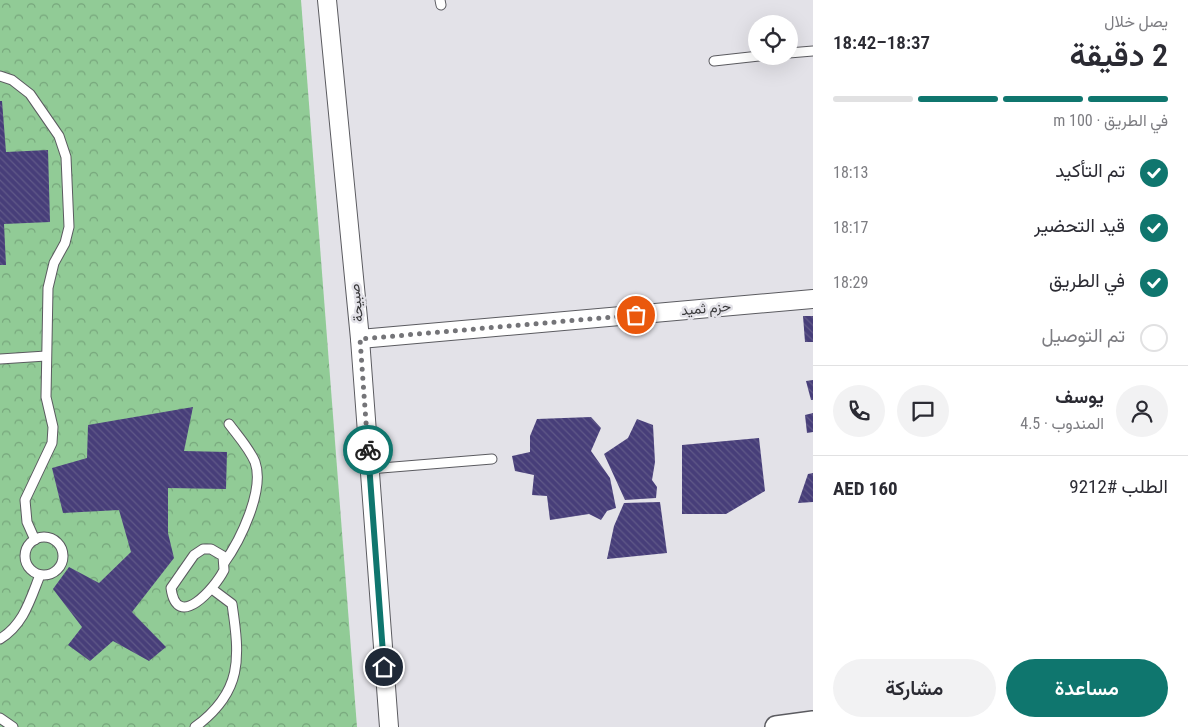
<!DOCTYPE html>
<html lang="ar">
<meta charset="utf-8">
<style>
:root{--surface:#fff;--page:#f2f2f3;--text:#2b2b33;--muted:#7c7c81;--line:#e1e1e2;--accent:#0f766e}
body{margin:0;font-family:"Roboto Condensed",Vazirmatn,sans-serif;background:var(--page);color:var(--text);direction:rtl;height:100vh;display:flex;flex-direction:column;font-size:19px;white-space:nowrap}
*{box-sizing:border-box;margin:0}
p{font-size:16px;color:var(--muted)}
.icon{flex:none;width:28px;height:28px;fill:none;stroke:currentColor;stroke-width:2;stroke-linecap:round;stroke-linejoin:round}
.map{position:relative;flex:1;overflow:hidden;direction:ltr}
.drawer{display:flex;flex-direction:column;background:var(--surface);width:375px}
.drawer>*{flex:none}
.controls{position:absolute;left:748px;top:15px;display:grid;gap:10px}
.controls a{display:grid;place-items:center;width:50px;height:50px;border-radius:50%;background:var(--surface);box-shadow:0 5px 20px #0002;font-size:25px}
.pin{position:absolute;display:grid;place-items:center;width:42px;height:42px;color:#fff;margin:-21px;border:2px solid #fff;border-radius:50%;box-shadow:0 1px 5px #0007}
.courier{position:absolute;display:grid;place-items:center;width:50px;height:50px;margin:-25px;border:4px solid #0f766e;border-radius:50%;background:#fff;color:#222;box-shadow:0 1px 6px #0007}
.head em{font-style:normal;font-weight:600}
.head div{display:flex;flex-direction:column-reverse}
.head{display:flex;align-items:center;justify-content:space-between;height:85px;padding:0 20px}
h1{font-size:32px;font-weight:600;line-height:38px}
.bar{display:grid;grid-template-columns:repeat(4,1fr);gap:8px 5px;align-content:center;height:60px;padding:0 20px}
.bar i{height:6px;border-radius:4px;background:var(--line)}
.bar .selected{background:var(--accent)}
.bar p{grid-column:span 4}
.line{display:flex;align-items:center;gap:12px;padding:0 20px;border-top:1px solid var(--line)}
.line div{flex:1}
.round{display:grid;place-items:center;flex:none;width:52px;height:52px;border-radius:26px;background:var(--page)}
ol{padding:0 20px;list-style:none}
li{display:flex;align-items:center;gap:15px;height:55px}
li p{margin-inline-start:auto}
li .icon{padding:5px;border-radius:50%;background:var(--accent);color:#fff;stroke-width:4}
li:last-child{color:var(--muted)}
li i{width:28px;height:28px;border:2px solid var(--line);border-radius:50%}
.action{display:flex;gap:10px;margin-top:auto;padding:10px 20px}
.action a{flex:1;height:58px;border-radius:30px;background:var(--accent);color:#fff;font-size:20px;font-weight:600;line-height:58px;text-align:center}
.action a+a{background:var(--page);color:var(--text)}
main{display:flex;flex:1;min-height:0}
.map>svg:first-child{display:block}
</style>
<main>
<section class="drawer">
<div class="head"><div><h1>2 دقيقة</h1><p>يصل خلال</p></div><em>18:37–18:42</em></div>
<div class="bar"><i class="selected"></i><i class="selected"></i><i class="selected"></i><i></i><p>في الطريق · 100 m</p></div>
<ol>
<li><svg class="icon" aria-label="check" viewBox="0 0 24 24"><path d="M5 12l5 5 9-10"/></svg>تم التأكيد<p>18:13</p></li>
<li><svg class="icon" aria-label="check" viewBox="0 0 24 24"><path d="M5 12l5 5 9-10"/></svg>قيد التحضير<p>18:17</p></li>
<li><svg class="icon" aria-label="check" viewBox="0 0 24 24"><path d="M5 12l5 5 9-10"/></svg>في الطريق<p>18:29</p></li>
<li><i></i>تم التوصيل</li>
</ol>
<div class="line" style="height:90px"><a class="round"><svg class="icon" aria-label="person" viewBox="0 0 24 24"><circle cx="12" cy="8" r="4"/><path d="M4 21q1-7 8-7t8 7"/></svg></a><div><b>يوسف</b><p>المندوب · 4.5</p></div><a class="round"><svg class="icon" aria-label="chat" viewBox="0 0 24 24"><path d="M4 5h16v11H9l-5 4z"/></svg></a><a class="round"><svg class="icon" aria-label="phone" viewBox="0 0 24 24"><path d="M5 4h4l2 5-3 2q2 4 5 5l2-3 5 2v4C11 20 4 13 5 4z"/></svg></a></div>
<div class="line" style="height:65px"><div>الطلب #9212</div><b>AED 160</b></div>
<div class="action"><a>مساعدة</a><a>مشاركة</a></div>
</section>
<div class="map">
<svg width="813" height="727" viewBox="0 0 813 727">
<defs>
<pattern id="forest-crowns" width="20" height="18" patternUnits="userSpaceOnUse" patternTransform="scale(1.25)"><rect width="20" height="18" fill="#91cb96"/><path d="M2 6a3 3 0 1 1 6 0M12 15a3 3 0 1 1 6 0" fill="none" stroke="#77a67c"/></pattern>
<pattern id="building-back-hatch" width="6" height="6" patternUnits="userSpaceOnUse" patternTransform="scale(1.25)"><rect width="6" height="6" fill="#473e79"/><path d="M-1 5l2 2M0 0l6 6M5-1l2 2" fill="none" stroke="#605988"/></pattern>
</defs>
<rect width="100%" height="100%" fill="#e3e2e8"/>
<polygon fill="url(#forest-crowns)" points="0,0 301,0 357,727 0,727"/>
<g fill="url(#building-back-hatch)">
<polygon points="0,101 2,101 6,152 48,150 50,222 4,224 6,265 0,265"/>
<polygon points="803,316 813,316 813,342 805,342"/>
<polygon points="813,380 813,400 811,400 806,381"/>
<polygon points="193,407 184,451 227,452 226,489 168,488 168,533 174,558 132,612 166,647 149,661 113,641 90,661 68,645 82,627 53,589 69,567 99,583 131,552 119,510 63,513 52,468 87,458 88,425"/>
<polygon points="813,413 813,432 807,433 805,415"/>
<polygon points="591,417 601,428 591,451 610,478 616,508 607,511 601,520 589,514 550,520 547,496 532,495 534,475 515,471 512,456 530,452 530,436 537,419"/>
<polygon points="637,419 653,425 655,462 652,480 657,487 656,498 625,500 604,454 628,438"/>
<polygon points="759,438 765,491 726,514 682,514 682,445"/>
<polygon points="813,473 813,502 798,503 808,474"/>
<polygon points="660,502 667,553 607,559 614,526 624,503"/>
</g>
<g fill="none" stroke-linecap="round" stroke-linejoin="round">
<g stroke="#5b5b60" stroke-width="11">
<g id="service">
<polyline points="440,0 441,5"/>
<polyline points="789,53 813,51"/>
<polyline points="714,61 759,56"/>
<polyline points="0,76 12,80 30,94 59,136 66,157 69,227 65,243 54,263 48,288 46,397 53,427 52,443 25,500 27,522 35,540"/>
<polyline points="0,359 46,356"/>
<polyline points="369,469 492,459"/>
<circle cx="44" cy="556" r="19"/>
<path d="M203,549H211L223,556L224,570C215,588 177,632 171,588L194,555Z"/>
<path d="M224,563C240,541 265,490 255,462C249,448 238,436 229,424"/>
<path d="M0,639C24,624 30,600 40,575"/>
<polyline points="0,718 13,727"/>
<path d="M195,727C243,692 240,658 232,604L212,589"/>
</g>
</g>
<g stroke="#5b5b60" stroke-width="20">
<g id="minor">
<polyline points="327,0 360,339 389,727"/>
<polyline points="360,339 813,299"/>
</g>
</g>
<g stroke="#5b5b60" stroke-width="24">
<polyline id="tertiary" points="776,727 813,722"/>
</g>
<use href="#service" stroke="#fff" stroke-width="9"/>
<use href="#minor" stroke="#fff" stroke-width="18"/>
<use href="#tertiary" stroke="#fff" stroke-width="21"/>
</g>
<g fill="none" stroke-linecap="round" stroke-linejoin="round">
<polyline stroke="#747478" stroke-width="5" stroke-dasharray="0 9" points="368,450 360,339 636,315"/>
<polyline stroke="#0f766e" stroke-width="6" points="368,450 384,667"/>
</g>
<g text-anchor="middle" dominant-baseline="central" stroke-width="5" stroke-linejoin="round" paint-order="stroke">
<g font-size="14" fill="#39393b" stroke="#e3e2e8">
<text transform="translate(356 303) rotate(-96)">صبيحة</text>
<text transform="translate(706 308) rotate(-5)">حزم ثميد</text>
</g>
</g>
</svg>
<div class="controls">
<a><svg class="icon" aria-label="locate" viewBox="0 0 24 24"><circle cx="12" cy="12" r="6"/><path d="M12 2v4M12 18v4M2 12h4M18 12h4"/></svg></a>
</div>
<div class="pin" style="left:636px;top:315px;background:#ea580c"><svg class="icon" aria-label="bag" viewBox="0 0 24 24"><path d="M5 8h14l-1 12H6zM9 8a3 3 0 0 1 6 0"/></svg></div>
<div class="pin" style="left:384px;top:667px;background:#1f2937"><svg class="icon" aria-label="home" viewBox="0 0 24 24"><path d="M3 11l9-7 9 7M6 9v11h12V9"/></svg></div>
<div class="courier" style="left:368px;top:450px"><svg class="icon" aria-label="bike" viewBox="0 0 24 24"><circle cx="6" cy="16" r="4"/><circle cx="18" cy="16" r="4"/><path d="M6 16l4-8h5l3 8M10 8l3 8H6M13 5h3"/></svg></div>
</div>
</main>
